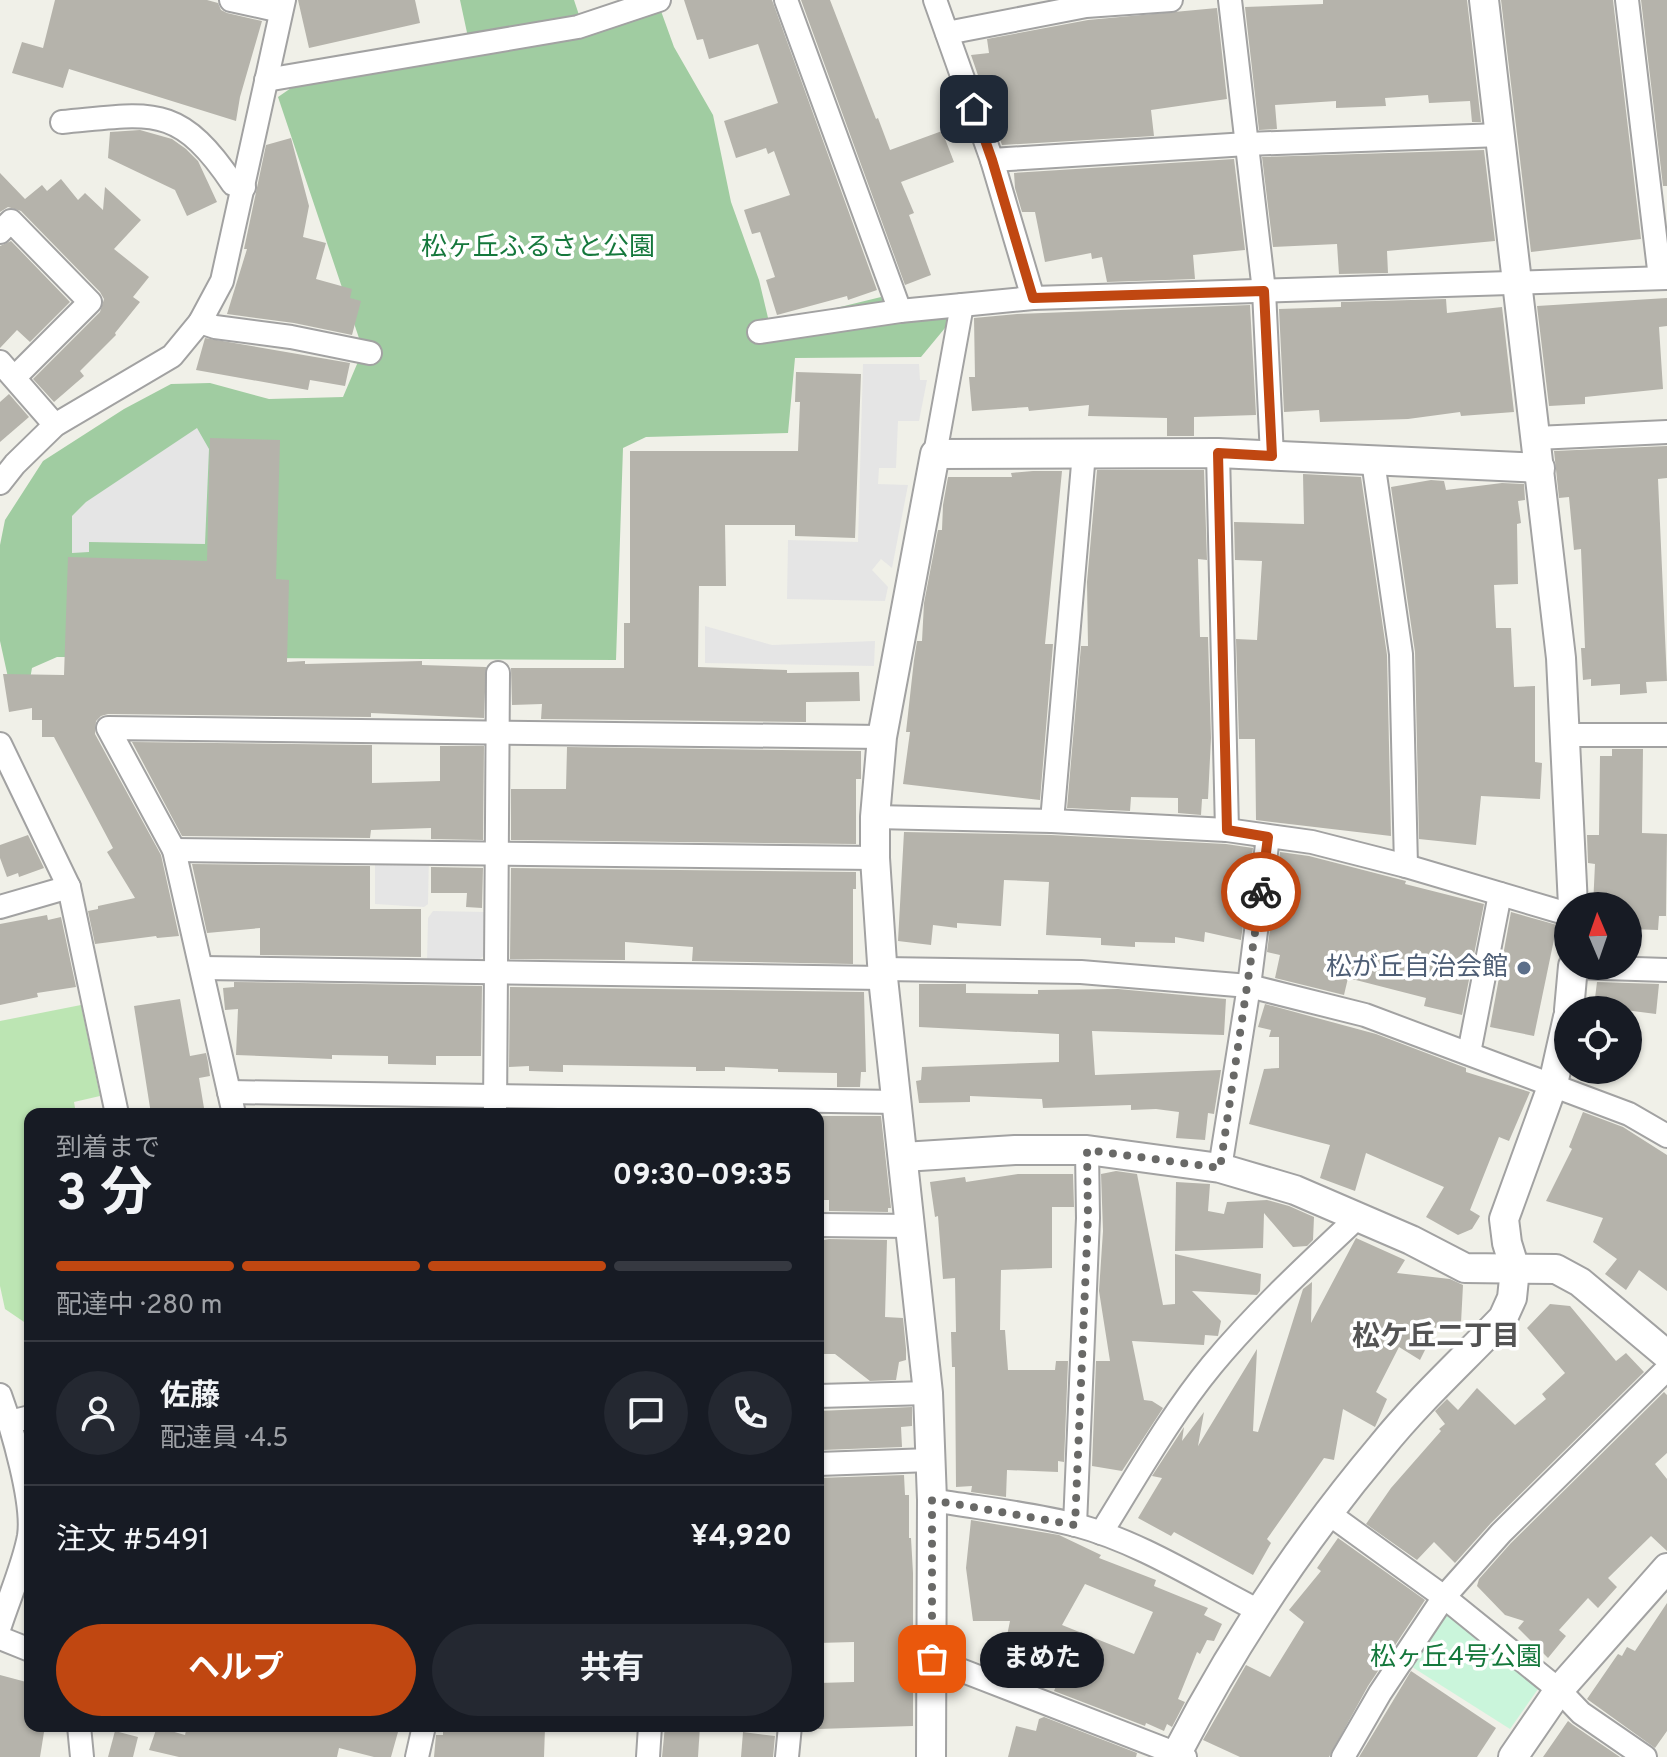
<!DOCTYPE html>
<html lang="ja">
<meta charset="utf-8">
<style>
:root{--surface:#171b24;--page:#242831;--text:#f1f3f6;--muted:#9ea1a6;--line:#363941;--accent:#c04711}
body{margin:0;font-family:Overpass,"Noto Sans JP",sans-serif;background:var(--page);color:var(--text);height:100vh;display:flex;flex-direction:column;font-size:30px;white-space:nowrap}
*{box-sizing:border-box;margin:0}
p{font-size:26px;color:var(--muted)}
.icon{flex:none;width:44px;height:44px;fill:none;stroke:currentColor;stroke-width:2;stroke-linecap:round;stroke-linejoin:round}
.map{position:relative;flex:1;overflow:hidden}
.details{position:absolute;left:24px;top:1108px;width:800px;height:624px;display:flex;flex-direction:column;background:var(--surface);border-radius:16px;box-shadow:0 2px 6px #0004}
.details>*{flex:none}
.needle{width:52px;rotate:358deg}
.tools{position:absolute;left:1554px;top:892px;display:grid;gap:16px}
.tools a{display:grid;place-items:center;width:88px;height:88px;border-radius:50%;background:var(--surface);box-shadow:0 2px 6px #0004;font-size:40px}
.pin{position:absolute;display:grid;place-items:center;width:68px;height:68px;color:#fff;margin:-34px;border-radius:16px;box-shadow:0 4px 12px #0006}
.courier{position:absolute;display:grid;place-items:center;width:80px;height:80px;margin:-40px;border:6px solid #c04711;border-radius:50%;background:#fff;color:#222;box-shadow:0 2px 10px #0007}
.bubble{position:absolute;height:56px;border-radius:28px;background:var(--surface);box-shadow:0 2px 6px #0004;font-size:26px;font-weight:700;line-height:56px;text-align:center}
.head em{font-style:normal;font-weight:700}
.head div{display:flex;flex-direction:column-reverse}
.head{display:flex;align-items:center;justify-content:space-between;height:136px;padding:0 32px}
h1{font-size:52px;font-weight:700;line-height:60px}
.bar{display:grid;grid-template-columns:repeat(4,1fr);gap:12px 8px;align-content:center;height:96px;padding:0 32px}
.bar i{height:10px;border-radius:6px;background:var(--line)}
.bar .current{background:var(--accent)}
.bar p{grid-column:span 4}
.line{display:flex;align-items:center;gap:20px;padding:0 32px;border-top:2px solid var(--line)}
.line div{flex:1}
.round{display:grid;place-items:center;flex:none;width:84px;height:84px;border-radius:42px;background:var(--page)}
.action{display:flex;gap:16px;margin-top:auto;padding:16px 32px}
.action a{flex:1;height:92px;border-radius:48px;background:var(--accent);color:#fff;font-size:32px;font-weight:700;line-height:92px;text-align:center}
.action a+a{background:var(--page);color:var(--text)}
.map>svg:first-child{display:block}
</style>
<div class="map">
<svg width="1667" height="1757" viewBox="0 0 1667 1757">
<rect width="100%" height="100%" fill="#f0f0e8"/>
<polygon fill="#bce5b3" points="81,1005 100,1096 74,1102 76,1114 30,1114 30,1326 5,1309 0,1286 0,1021"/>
<polygon fill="#a0cca1" points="460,0 574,0 579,15 628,0 657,0 674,47 713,115 731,202 759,280 769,322 787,320 881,297 887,307 925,301 950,322 921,357 795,358 788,433 646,437 623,448 616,660 57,657 32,668 30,679 9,682 0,641 0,545 5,520 43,461 124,409 171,384 210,383 269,399 343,397 363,350 278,97 294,86 472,56"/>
<polygon fill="#caf5db" points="1446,1615 1454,1617 1535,1679 1538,1689 1510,1729 1409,1665 1440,1618"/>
<g fill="#e5e5e5">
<polygon points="863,364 919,364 920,380 927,380 919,421 898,421 896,468 879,468 878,484 908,485 892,568 881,559 872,570 888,587 885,601 787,599 788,540 858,542"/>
<polygon points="197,428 209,449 205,544 89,542 89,552 72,553 72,516 86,502"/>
<polygon points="705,626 772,645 875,641 874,666 705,663"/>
<polygon points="375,856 429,856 428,904 424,907 375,904"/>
<polygon points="433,911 487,912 487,953 476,962 427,960 428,918"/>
</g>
<g fill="#b5b3ab" fill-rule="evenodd">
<polygon points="55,0 207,0 218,3 221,10 227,13 262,21 240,97 236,121 69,69 63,88 12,73 22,42 43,48"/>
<polygon points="298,0 415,0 420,23 309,48"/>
<polygon points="684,0 772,0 877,290 848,300 847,296 777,315 766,280 775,277 760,232 752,234 744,210 790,195 774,151 768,154 766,148 736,158 724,121 778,103 758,44 709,59 703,39 697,40"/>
<polygon points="801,0 830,0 876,119 878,118 890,150 942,131 954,162 901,182 914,213 909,215 931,275 905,285"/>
<polygon points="1323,0 1467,0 1481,122 1472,122 1470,101 1429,103 1428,95 1385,98 1386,106 1336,108 1336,101 1275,105 1277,129 1259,130 1245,7 1323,4"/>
<polygon points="1501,0 1613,0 1641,239 1531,252"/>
<polygon points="1641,0 1667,0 1667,186 1663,186"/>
<polygon points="1217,8 1227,99 1151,110 1154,136 1002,145 971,55 989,53 987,39 1088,20"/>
<polygon points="140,130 172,139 186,149 198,161 217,202 187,216 175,190 108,158 110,132"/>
<polygon points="291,138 309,206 303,237 326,243 316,279 352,289 350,298 361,301 352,335 294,323 227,314 247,249 244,249 266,145"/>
<polygon points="1484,150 1495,241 1387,251 1388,273 1339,274 1337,244 1273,247 1262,157"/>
<polygon points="1234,159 1245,250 1193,255 1195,279 1107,282 1102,257 1092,259 1091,253 1045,262 1035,212 1022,212 1015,188 1014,173"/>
<polygon points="0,173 25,199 42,185 47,191 61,179 78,200 85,193 103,210 105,187 141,220 114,249 149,277 133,297 140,302 115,333 116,335 80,371 84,376 54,402 33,379 100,312 104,299 100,292 21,211 8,207 0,212"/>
<polygon points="11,241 70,302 30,342 17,330 0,348 0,246"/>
<polygon points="1667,298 1667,326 1659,327 1663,389 1585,397 1585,404 1549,406 1537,306"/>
<polygon points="1446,299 1447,313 1502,307 1514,412 1461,416 1460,412 1408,419 1320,422 1319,410 1284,412 1279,309 1341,307 1341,302"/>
<polygon points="1250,305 1256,415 1194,417 1194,436 1167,436 1167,418 1088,416 1089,405 1029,411 1028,407 972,411 969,377 975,377 974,318 1017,314"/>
<polygon points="205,338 350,363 345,386 310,380 308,390 196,370"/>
<polygon points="796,372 861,374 855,538 795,536 795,525 725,525 726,586 699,586 698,667 787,670 787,673 859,672 860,701 806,702 806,722 541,719 542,704 512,705 511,668 624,668 624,623 630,623 630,451 798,451 800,402 795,402"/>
<polygon points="9,394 29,417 0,442 0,402"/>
<polygon points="210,438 280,440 276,579 289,580 287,662 305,661 305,664 422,661 422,665 486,667 484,718 371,713 371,717 108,714 101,716 96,721 95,734 161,855 179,936 157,938 156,936 95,944 88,911 98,909 98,906 135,898 107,852 113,848 54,737 42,737 42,720 32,720 32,708 9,712 3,674 64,675 68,557 207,561"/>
<polygon points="1667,446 1667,478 1658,479 1667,681 1646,682 1647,693 1620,695 1620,684 1591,686 1591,679 1583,680 1581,648 1585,648 1581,549 1574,550 1569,497 1559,498 1554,451"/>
<polygon points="1097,470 1204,470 1207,560 1198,559 1200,637 1208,637 1211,738 1208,799 1202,799 1201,815 1178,813 1178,798 1131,797 1130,811 1067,808 1081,646 1088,646 1087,582"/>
<polygon points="1033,471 1062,471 1045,644 1053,644 1040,800 903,784 910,732 906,732 914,660 917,641 922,641 924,603 938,530 942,530 943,505 948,477 1012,477 1011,473"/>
<polygon points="1303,474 1361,477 1387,655 1391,836 1256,820 1255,739 1239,739 1236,639 1257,640 1262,561 1235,560 1234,522 1304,524"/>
<polygon points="1431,480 1444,481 1446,490 1502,483 1524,484 1525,500 1518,501 1521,523 1517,524 1518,584 1494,585 1496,628 1511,628 1514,687 1535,686 1535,762 1542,763 1540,799 1481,796 1476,845 1419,839 1415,652 1391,487"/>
<polygon points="132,742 372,745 372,783 440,781 440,746 484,746 483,840 431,839 431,828 371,830 370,838 182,836"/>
<polygon points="567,747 861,751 861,779 856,779 856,844 511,840 511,789 566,789"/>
<polygon points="1612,749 1643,749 1642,833 1667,834 1666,916 1659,916 1658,930 1628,929 1628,906 1593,906 1595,864 1588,863 1587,835 1599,835 1600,756 1612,756"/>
<polygon points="904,832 1051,835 1226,844 1253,848 1241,940 1205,932 1204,942 1175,937 1175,943 1135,942 1135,947 1101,945 1101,938 1046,935 1049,882 1004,880 1001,926 957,923 957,928 933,925 931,945 898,941"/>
<polygon points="28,835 44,868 19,877 18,873 7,877 0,858 0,845"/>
<polygon points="1280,852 1309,856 1402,880 1406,881 1405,884 1484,904 1462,1015 1424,1006 1426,998 1348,978 1344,995 1275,978 1280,955 1267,952"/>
<polygon points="192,864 370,866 370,909 421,909 421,957 260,955 260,928 207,933"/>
<polygon points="431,867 483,868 482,908 466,907 467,893 431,893"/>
<polygon points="511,868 856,872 856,889 853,889 853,964 692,961 693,947 625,942 625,960 510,959"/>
<polygon points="1511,912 1557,925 1534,1036 1490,1027"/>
<polygon points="47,915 48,920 61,917 76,987 37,993 38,997 0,1005 0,924"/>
<polygon points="234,982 482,986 481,1056 436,1056 436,1065 388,1064 388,1056 332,1055 332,1059 236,1055 238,1009 225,1010 223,988 234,987"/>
<polygon points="1597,982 1659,984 1656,1014 1594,1006"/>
<polygon points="919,984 966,984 966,993 1038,994 1038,990 1118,989 1226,999 1224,1035 1092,1031 1095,1075 1221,1070 1214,1114 1208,1113 1205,1140 1176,1138 1179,1112 1156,1109 1131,1110 1131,1105 1043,1108 1042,1099 970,1096 970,1102 919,1103 916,1081 921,1080 922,1067 1059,1062 1059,1034 919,1027"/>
<polygon points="510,987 864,992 866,1072 861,1072 860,1087 837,1087 837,1073 778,1072 778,1069 725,1067 725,1071 696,1071 696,1067 563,1065 563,1072 529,1071 529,1066 509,1067"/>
<polygon points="180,999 190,1056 206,1053 208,1062 210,1076 199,1078 205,1114 151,1114 134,1006"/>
<polygon points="1265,1004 1376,1034 1466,1068 1466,1072 1530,1092 1509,1141 1499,1137 1470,1210 1480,1216 1472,1229 1458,1235 1426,1217 1444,1187 1366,1153 1355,1191 1320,1178 1330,1145 1249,1124 1264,1069 1279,1068 1279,1037 1269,1037 1271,1030 1258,1027"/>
<polygon points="1583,1112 1623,1127 1667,1155 1667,1291 1639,1270 1626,1290 1605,1274 1617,1259 1593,1242 1603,1218 1546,1201 1572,1149 1569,1147"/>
<polygon points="818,1116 881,1116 891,1208 888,1208 888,1212 829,1211 829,1200 818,1200"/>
<polygon points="1116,1171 1137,1174 1163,1305 1175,1304 1175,1254 1261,1274 1260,1291 1257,1295 1192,1291 1221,1321 1218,1336 1205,1335 1204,1345 1132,1341 1144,1400 1152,1401 1163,1408 1122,1471 1092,1466 1096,1361 1110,1361 1099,1291 1103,1231 1101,1174"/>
<polygon points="1018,1174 1073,1174 1074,1207 1052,1207 1052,1268 1001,1270 1000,1330 1005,1330 1008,1370 1055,1370 1056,1361 1068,1361 1064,1462 1058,1461 1058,1472 1007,1470 1006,1497 971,1492 972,1486 956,1487 955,1367 952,1367 951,1332 956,1332 955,1278 943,1279 938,1216 935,1217 930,1182 965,1177 966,1182"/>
<polygon points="1176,1182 1210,1184 1208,1211 1224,1214 1227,1202 1267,1200 1289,1206 1314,1217 1313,1240 1307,1246 1293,1247 1264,1213 1263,1248 1175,1251"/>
<polygon points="1356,1238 1405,1260 1397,1273 1450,1279 1463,1285 1461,1323 1439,1322 1420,1360 1399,1347 1376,1392 1387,1399 1375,1427 1343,1409 1334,1460 1324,1458 1267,1539 1271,1543 1253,1575 1174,1532 1171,1536 1138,1518 1162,1478 1152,1476 1184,1427 1182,1441 1204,1412 1198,1446 1257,1349 1253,1431 1258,1432 1303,1289 1312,1282 1311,1323"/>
<polygon points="829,1239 887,1240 885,1317 903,1318 906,1349 906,1360 899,1362 896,1380 870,1381 835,1354 818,1354 818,1241"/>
<polygon points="1550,1304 1570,1306 1616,1361 1626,1353 1644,1372 1491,1523 1455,1563 1434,1542 1417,1560 1366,1524 1391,1488 1441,1431 1439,1429 1445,1424 1435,1411 1447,1399 1458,1410 1477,1388 1515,1425 1546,1399 1542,1394 1565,1373 1527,1328"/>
<polygon points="1664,1392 1667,1395 1667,1453 1655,1464 1667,1479 1667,1551 1651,1536 1608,1578 1617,1587 1598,1608 1588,1598 1559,1630 1566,1636 1548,1658 1518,1628 1524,1621 1505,1615 1477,1586 1479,1579 1511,1543"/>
<polygon points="912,1407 912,1426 901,1427 902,1447 822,1450 818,1411"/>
<polygon points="904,1475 905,1495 909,1495 909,1538 911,1538 913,1573 913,1726 818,1729 818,1683 854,1682 854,1642 818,1643 818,1478"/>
<path d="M971,1520L1059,1535L1101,1555L1099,1558L1156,1580L1154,1586L1208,1608L1204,1615L1222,1624L1214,1641L1207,1640L1200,1654L1197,1652L1178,1699L1185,1702L1172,1727L1167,1724L1164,1731L1146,1723L1145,1726L1054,1691L1064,1667L1003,1655L1010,1621H973L966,1568ZM1085,1584L1153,1612L1134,1654L1062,1625Z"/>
<polygon points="1338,1538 1425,1600 1368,1686 1329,1757 1240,1757 1203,1740 1246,1665 1270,1677 1304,1622 1289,1610 1321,1571 1317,1568"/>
<polygon points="1667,1603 1667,1731 1655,1748 1587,1699 1618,1654 1622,1656 1627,1647 1635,1651"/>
<polygon points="1411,1671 1496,1728 1477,1757 1359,1757"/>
<polygon points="0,1675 30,1683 30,1726 45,1726 40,1757 0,1757"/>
<polygon points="1044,1717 1137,1753 1136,1757 1008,1757 1016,1726 1036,1731 1039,1719"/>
<polygon points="1568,1721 1573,1725 1620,1757 1543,1757"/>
<polygon points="187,1726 345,1726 361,1732 363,1726 375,1726 398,1732 391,1757 374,1757 339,1748 337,1757 179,1757 149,1750 157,1727 185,1735"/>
<polygon points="483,1726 545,1728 544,1757 434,1757 436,1735 443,1735 443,1727 483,1728"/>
<polygon points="665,1726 700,1726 698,1757 662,1757"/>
<polygon points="115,1731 138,1737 133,1757 108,1757"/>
<polygon points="743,1732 775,1736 773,1757 741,1757"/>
</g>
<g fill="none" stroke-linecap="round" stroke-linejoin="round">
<g stroke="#a2a2a2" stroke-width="26">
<g id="minor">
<polyline points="231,0 281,11"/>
<polyline points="786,0 900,311"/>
<polyline points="935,0 992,160 1033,298"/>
<polyline points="1230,0 1264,291 1272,456"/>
<polyline points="1627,0 1660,278"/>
<polyline points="947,33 1086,6 1171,0"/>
<polyline points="266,80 578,27 659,0"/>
<path d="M62,122C151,114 178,102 233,184L244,187"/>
<polyline points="992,160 1247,144 1501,135"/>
<polyline points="0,232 11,221 90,302 15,377"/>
<polyline points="200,322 215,327 291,337 370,353"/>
<polyline points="759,332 900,311 1033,298 1667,278"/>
<polyline points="0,362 55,425"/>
<polyline points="1536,438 1667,432"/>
<polyline points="1218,453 1227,830"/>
<polyline points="935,454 962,305"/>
<polyline points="1373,461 1401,654 1406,866"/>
<polyline points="0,483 15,464 55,425 172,356 200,322 222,281 284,0"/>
<polyline points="1565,735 1667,735"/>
<polyline points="0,744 69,887 117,1114"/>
<polyline points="875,817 1052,821 1227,830 1312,842 1406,866 1568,914"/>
<polyline points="1052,821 1084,453"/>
<polyline points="174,850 875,858"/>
<polyline points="0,907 69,887"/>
<polyline points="1573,967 1667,970"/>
<polyline points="202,968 883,978"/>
<polyline points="883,969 1081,972 1249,986 1365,1015 1629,1114 1667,1136"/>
<polyline points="1469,1053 1500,894"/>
<polyline points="229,1092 899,1102"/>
<polyline points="234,1114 174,850 108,728 882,737"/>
<polyline points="495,1114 498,673"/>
<polyline points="1220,1168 1249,986 1268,837"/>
<polyline points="818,1225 912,1226"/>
<path d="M0,1395C12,1428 34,1502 29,1536C24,1564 9,1598 0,1626"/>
<polyline points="818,1396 928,1393"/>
<polyline points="10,1422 30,1417"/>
<polyline points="818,1464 931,1460"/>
<path d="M932,1500C979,1508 1029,1513 1076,1525C1140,1542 1200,1581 1259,1611"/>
<polyline points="1328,1513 1444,1597 1559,1690 1581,1713 1645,1757"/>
<polyline points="1075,1525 1088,1218 1087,1150"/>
<path d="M1101,1533C1136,1477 1170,1416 1212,1365C1256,1312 1308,1264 1358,1217"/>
<polyline points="0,1638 30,1650"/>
<polyline points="932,1659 1185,1757"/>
<polyline points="79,1726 82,1757"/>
<polyline points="417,1757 424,1726"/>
<polyline points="648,1757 650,1726"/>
<polyline points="787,1757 790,1726"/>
<polyline points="1343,1757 1380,1693 1444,1597 1501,1533 1667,1369"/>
</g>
</g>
<g stroke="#a2a2a2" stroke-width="32">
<g id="tertiary">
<polyline points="1484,0 1561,658 1573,906"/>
<polyline points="1569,1010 1573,966"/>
<polyline points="903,1157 1015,1150 1087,1150 1220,1168 1295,1190 1411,1240 1465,1268 1556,1269 1580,1282 1667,1355"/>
<polyline points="931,1757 932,1500 928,1393 883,978 875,858 875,817 882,737 935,454 1218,453 1540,468"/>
<path d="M1175,1757C1232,1646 1301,1542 1381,1447C1418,1401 1462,1361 1503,1318L1512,1298L1515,1269L1507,1243L1504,1219L1553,1084L1568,1017"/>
<polyline points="1513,1757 1559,1690 1667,1568"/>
</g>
</g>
<use href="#minor" stroke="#fff" stroke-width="22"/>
<use href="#tertiary" stroke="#fff" stroke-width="28"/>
</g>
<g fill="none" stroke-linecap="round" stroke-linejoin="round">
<polyline stroke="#696967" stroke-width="8" stroke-dasharray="0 14.4" points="932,1659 932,1500 1075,1525 1088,1218 1087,1150 1220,1168 1261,892"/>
<polyline stroke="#c04711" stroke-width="10" points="974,109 992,160 1033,298 1264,291 1272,456 1218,453 1227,830 1268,837 1261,892"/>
</g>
<circle fill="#5c6f8a" stroke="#fff" stroke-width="3" cx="1524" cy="968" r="8"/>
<g text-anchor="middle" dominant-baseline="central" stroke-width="7" stroke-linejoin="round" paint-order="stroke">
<g font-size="26" fill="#15783c" stroke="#fff">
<text x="538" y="248">松ヶ丘ふるさと公園</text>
<text x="1456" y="1658">松ヶ丘4号公園</text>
</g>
<g font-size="26" fill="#4e5e75" stroke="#fff" text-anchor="end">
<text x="1508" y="968">松が丘自治会館</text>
</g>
<g font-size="28" font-weight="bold" fill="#545454" stroke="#fff">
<text x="1436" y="1338">松ケ丘二丁目</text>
</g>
</g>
</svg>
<div class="tools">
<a><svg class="needle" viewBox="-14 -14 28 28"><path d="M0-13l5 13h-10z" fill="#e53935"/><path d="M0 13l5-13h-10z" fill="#9ea1a6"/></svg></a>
<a><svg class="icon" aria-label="locate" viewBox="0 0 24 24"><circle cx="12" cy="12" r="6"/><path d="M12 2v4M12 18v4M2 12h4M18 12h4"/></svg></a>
</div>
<div class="pin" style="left:932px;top:1659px;background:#ea580c"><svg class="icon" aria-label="bag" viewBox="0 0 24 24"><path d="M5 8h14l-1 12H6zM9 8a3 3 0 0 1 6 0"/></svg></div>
<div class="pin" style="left:974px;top:109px;background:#1f2937"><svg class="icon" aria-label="home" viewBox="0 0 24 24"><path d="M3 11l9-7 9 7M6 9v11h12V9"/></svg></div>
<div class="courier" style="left:1261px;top:892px"><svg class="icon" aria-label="bike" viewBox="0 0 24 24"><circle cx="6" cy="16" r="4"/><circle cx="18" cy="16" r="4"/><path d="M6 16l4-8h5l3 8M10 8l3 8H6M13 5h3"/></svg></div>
<div class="bubble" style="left:980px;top:1632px;width:124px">まめた</div>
<section class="details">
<div class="head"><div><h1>3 分</h1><p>到着まで</p></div><em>09:30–09:35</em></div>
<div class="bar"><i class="current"></i><i class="current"></i><i class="current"></i><i></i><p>配達中 · 280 m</p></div>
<div class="line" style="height:144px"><a class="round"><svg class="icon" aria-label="person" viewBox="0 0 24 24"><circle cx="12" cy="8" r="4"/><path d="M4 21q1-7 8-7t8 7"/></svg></a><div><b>佐藤</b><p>配達員 · 4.5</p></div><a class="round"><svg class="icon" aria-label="chat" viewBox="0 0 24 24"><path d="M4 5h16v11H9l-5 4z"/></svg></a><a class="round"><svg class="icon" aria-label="phone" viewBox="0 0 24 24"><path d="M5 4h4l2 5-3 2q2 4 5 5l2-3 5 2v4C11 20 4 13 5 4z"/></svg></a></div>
<div class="line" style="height:104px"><div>注文 #5491</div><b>¥4,920</b></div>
<div class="action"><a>ヘルプ</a><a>共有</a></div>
</section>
</div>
